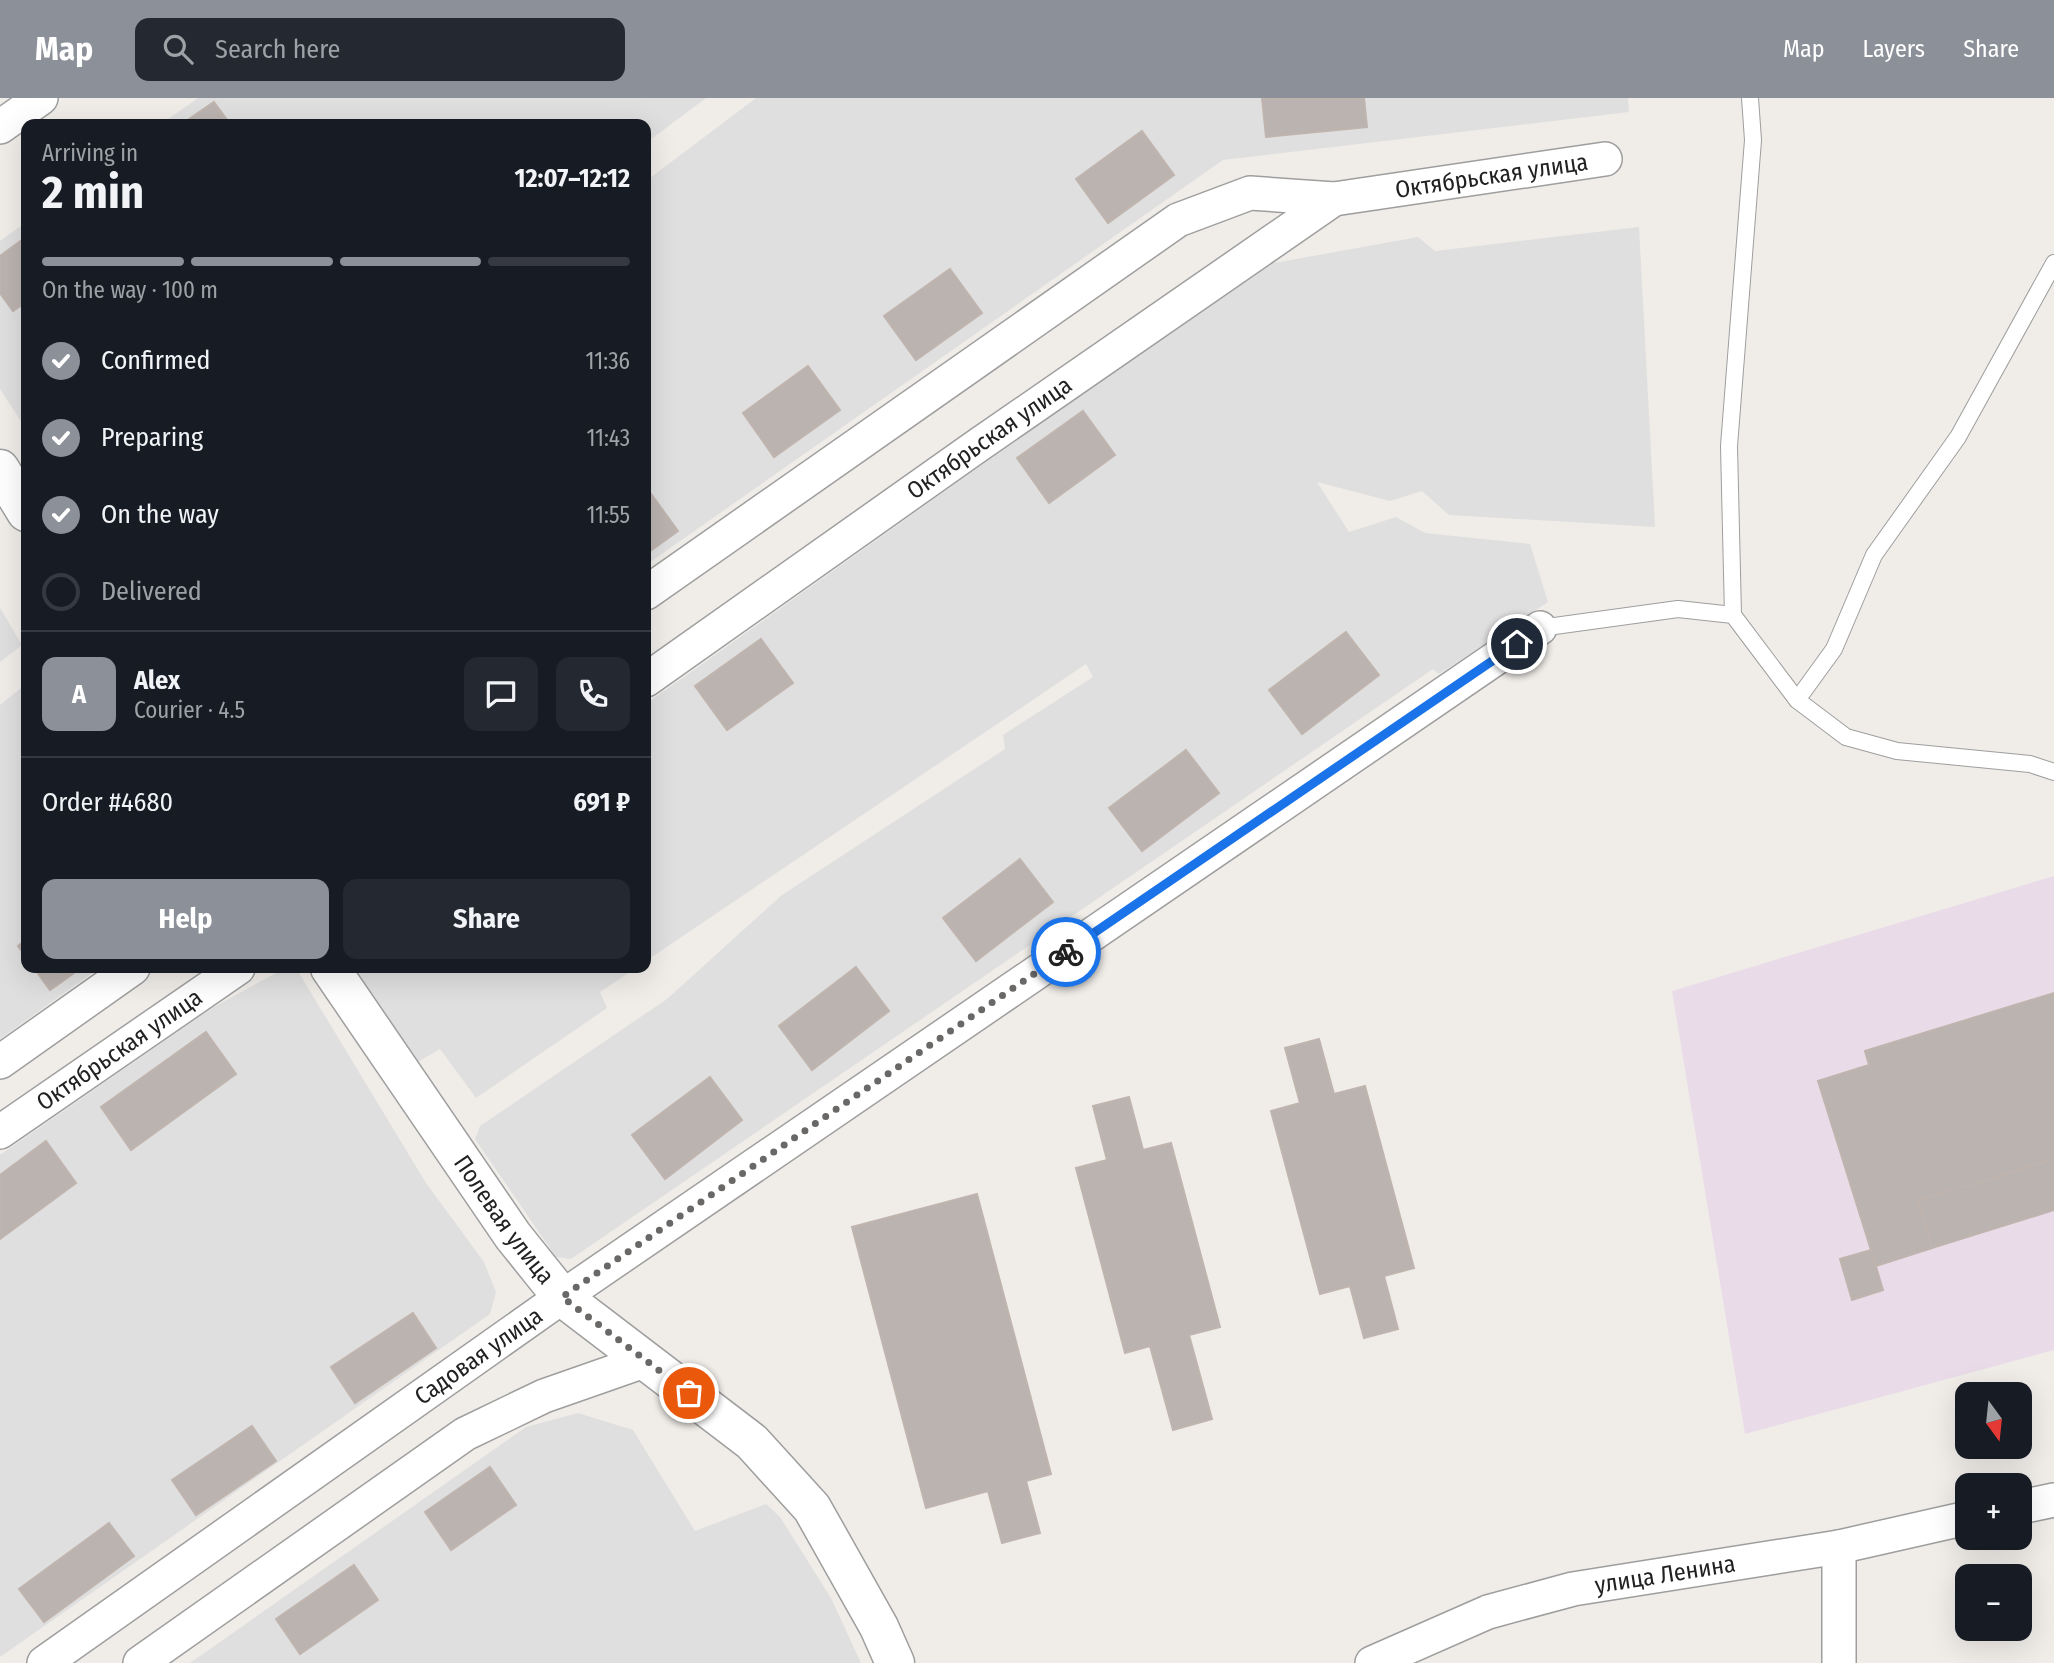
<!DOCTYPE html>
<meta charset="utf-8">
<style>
:root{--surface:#171b24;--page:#242831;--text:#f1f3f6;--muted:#9ea1a6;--line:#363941;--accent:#8c9099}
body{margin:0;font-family:"Fira Sans Condensed",sans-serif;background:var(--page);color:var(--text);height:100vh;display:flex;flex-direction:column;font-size:26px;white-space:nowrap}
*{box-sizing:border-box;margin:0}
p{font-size:23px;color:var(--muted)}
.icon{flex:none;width:38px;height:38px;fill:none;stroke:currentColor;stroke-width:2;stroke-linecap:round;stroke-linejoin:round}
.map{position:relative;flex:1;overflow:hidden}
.drawer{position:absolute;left:21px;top:21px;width:630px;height:854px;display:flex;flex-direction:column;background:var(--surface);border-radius:14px;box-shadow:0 7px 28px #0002}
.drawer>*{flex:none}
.needle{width:46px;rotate:165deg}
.tools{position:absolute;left:1955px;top:1284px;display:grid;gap:14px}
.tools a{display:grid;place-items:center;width:77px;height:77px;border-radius:14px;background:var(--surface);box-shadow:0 7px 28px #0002;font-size:35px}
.pin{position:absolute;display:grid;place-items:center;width:60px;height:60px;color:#fff;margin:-30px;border:4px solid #fff;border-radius:50%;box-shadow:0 2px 7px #0007}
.courier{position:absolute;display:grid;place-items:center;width:70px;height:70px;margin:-35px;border:5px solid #1a73e8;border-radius:50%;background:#fff;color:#222;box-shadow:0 2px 9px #0007}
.summary em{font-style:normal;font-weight:700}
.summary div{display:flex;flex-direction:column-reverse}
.summary{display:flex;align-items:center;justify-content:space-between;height:119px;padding:0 21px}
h1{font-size:46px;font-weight:700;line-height:52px}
.bar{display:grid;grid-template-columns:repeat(4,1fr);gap:10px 7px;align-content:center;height:84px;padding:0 21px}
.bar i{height:9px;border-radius:5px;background:var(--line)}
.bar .active{background:var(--accent)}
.bar p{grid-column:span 4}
.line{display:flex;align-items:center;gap:18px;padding:0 21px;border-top:2px solid var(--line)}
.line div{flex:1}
.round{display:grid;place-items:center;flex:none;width:74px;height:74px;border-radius:14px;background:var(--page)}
ol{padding:0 21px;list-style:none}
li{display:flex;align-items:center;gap:21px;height:77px}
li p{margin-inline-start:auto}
li .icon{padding:7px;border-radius:50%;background:var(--accent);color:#fff;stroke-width:4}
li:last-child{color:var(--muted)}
li i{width:38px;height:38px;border:4px solid var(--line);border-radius:50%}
.button{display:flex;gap:14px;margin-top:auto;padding:14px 21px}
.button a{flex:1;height:80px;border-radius:14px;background:var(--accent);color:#fff;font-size:28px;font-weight:700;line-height:80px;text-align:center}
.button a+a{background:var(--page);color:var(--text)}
header{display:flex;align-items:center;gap:42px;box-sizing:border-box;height:98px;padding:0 35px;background:var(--accent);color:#fff}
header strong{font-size:33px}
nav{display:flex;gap:38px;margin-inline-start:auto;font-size:24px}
.search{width:490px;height:63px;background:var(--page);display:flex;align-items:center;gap:18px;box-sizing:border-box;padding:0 24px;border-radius:14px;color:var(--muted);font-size:26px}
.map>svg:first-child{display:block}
</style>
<header>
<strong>Map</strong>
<div class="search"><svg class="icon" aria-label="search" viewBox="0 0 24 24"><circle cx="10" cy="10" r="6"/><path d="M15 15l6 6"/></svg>Search here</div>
<nav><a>Map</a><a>Layers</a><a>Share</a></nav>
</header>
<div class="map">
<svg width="2054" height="1565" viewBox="0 0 2054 1565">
<rect width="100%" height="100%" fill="#f0ede9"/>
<g fill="#dfdfdf">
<polygon points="198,0 706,0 646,45 646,26 161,26"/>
<polygon points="756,0 1628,0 1629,14 1223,62 646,467 646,83"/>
<polygon points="26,124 26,331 0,291 0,143"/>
<polygon points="1639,129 1655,429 1449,417 1422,393 1390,403 1317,384 1349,434 1396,419 1425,435 1530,446 1548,504 1439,576 1433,571 571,1161 556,1159 475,1041 480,1028 667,901 782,797 1005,651 1003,637 1093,579 1086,566 646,863 646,606 1263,167 1418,139 1435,153"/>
<polygon points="0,510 22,547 0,564"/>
<polygon points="26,586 26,870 99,870 0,941 0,607"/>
<polygon points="285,870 296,870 426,1085 484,1164 496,1194 490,1216 0,1559 0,1057 212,910"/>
<polygon points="355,870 636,870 600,894 607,910 476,1000 440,951 416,965"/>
<polygon points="578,1315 633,1332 695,1433 766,1406 780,1419 831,1500 861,1565 190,1565 526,1329"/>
</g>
<polygon fill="#e9dce8" points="2054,778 2054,1252 1745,1336 1672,893"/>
<g fill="#bab3af" stroke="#c0b4ae" stroke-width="2">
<polygon points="1262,0 1364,0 1367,29 1266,39"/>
<polygon points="214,4 230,26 182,26"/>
<polygon points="1142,33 1174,77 1108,125 1076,81"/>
<polygon points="26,139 26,204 13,213 0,195 0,158"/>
<polygon points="950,171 982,215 916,262 884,218"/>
<polygon points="808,268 840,312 774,359 743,315"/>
<polygon points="1083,313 1115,357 1049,405 1017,360"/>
<polygon points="646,389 678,433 646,456"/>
<polygon points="1346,534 1379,577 1302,636 1269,592"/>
<polygon points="761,541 793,585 727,632 695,588"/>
<polygon points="1186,652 1219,695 1142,753 1109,710"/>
<polygon points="1020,761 1053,804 976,863 943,820"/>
<polygon points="26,842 26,859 18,848"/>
<polygon points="856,869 889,913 812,972 779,928"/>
<polygon points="34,870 81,870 50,892"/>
<polygon points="2054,895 2054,1061 1918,1103 1932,1150 1876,1168 1818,983 1869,967 1865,953"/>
<polygon points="206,934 236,976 131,1052 101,1009"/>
<polygon points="1319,941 1334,996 1365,988 1414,1170 1384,1178 1398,1231 1364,1240 1350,1188 1320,1196 1271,1013 1300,1005 1285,950"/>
<polygon points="710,979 742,1022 665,1081 632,1037"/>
<polygon points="1129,999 1143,1052 1171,1045 1220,1229 1189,1237 1212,1321 1173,1332 1150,1248 1125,1255 1076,1070 1107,1062 1093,1008"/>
<polygon points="46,1043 76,1085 0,1141 0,1077"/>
<polygon points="2054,1061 2054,1112 1932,1150 1918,1103"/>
<polygon points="977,1096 1051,1376 1026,1383 1040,1435 1002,1445 988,1393 926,1410 852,1129"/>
<polygon points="1871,1152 1883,1192 1852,1202 1840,1161"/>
<polygon points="413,1215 436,1250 355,1305 331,1269"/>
<polygon points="252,1328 276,1363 196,1417 172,1382"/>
<polygon points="490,1369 516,1407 451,1452 425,1414"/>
<polygon points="109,1425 134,1458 44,1524 19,1491"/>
<polygon points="354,1467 378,1502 300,1556 276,1521"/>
</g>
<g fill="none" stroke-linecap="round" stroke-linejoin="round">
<g stroke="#9e9e9e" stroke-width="18">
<g id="service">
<polyline points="1733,517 1729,348 1753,42 1750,0"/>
<polyline points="1540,530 1678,511 1733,517 1797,602 1846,639 1897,653 2030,666 2054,674"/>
<polyline points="1797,602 1834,551 1874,457 1958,339 2054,165"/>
</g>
</g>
<g stroke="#9e9e9e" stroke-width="36">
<g id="minor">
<polyline points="0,29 41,0"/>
<path id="s1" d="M646,495L1178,122L1250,95L1334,101L1605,61"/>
<path id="s2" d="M646,582L977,348L1334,101"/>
<polyline points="0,964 133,870"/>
<path id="s3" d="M0,1034L238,870"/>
<polyline points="2020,1409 2054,1402"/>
<path id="s4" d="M44,1565L562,1199L1540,530"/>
<polyline points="140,1565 465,1336 544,1298 647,1262"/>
<path id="s5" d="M1372,1565L1488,1514L1573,1491L1839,1449L1967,1420"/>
<polyline points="1839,1565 1839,1449"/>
</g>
</g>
<g stroke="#9e9e9e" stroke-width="41">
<g id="tertiary">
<polyline points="0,371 26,414"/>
<path id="s6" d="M330,870L513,1138L562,1199L752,1344L812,1410L879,1529L895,1565"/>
</g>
</g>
<use href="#service" stroke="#fff" stroke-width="16"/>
<use href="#minor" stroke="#fff" stroke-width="33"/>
<use href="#tertiary" stroke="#fff" stroke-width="38"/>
</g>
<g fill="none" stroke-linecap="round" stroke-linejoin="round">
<polyline stroke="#696867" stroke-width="7" stroke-dasharray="0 12.6" points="689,1295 562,1199 1066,854"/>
<polyline stroke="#1a73e8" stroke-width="9" points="1066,854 1517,546"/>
</g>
<g text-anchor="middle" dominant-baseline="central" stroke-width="7" stroke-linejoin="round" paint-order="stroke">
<g font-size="24" fill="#212121" stroke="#fff">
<text stroke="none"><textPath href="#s1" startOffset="970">Октябрьская улица</textPath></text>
<text stroke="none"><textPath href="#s2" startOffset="420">Октябрьская улица</textPath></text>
<text stroke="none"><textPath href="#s3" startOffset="145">Октябрьская улица</textPath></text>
<text stroke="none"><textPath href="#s6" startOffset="306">Полевая улица</textPath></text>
<text stroke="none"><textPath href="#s4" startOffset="532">Садовая улица</textPath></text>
<text stroke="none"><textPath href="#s5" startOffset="308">улица Ленина</textPath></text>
</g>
</g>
</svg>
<div class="tools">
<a><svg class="needle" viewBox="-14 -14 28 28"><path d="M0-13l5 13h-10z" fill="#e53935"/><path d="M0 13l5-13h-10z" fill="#9ea1a6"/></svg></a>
<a>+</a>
<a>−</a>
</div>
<div class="pin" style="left:689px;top:1295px;background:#ea580c"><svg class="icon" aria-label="bag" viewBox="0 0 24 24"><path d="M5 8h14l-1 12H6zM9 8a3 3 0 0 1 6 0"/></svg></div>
<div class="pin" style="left:1517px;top:546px;background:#1f2937"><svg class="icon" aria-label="home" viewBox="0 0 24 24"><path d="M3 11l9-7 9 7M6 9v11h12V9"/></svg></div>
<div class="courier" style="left:1066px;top:854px"><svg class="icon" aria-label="bike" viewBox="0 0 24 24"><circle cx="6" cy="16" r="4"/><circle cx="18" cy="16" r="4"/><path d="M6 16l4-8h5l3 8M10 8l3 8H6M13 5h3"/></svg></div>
<section class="drawer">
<div class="summary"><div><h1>2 min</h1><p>Arriving in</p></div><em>12:07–12:12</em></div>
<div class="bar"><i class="active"></i><i class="active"></i><i class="active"></i><i></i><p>On the way · 100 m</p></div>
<ol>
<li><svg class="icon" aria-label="check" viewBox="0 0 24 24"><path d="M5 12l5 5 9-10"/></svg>Confirmed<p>11:36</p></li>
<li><svg class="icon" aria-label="check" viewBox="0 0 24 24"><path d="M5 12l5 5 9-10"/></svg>Preparing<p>11:43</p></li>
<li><svg class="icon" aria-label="check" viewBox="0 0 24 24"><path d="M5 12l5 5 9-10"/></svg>On the way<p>11:55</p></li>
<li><i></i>Delivered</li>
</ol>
<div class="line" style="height:126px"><b class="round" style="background:var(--accent);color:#fff">A</b><div><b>Alex</b><p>Courier · 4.5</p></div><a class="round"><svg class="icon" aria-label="chat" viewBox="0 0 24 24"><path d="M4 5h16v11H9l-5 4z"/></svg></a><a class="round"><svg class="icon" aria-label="phone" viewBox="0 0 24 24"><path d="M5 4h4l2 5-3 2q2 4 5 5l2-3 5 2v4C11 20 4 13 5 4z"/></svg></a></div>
<div class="line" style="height:91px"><div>Order #4680</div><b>691 ₽</b></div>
<div class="button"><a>Help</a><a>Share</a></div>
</section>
</div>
